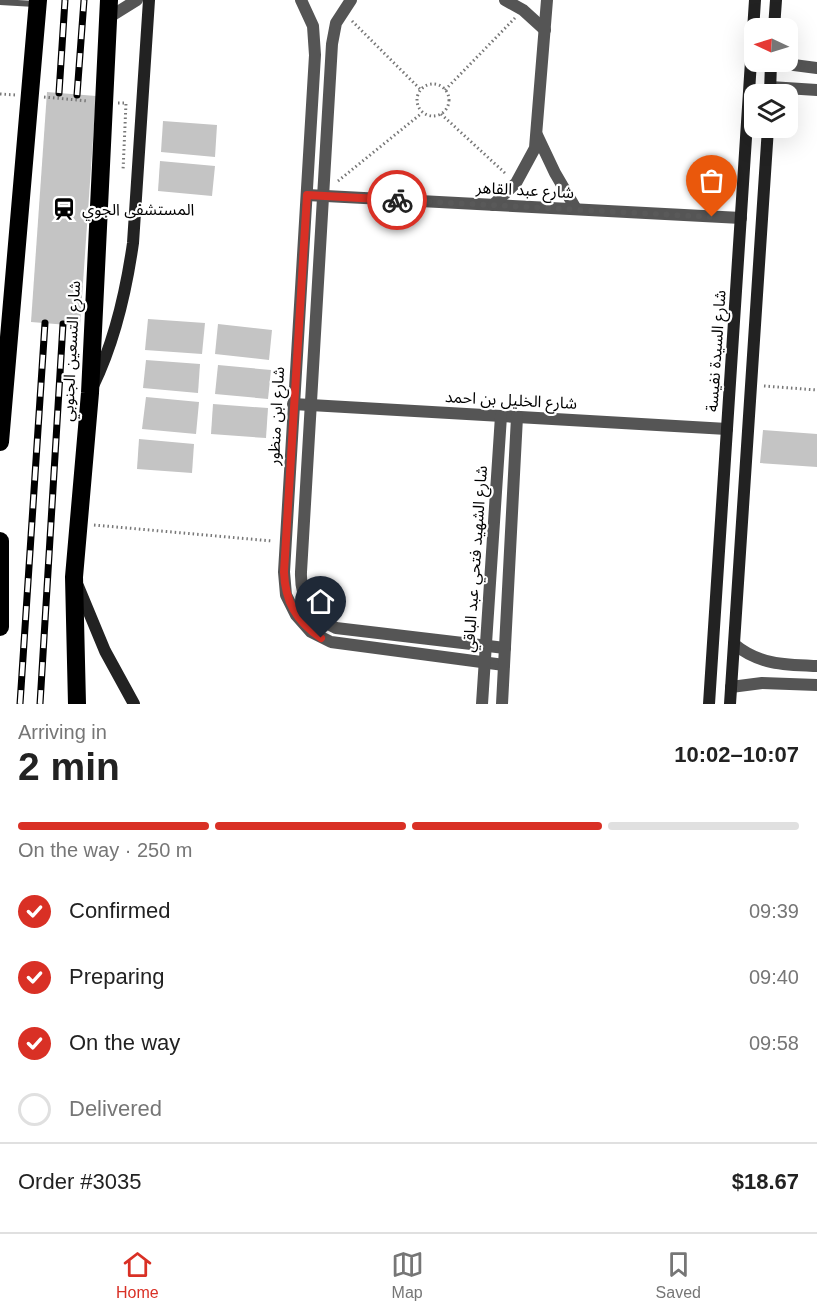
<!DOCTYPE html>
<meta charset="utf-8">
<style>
:root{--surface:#fff;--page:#f2f2f2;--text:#222;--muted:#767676;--line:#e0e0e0;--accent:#d93025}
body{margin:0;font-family:Helvetica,"Noto Sans Arabic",sans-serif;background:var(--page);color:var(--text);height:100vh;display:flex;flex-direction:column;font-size:22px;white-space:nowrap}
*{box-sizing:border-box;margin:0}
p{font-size:20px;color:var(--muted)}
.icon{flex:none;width:33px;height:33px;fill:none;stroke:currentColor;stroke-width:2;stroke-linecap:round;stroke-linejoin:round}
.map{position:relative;height:704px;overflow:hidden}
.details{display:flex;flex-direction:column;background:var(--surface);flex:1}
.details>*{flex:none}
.needle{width:39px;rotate:274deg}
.controls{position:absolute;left:744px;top:18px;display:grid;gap:12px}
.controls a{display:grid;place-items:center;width:54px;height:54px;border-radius:12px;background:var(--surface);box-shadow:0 6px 24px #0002;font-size:30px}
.pin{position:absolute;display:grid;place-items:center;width:51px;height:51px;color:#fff;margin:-62px -26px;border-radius:50% 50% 50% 0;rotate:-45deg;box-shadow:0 0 6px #0007}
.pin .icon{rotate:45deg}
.courier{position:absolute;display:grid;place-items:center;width:60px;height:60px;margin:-30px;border:4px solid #d93025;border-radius:50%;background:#fff;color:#222;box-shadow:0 2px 8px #0007}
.headline em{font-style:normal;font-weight:700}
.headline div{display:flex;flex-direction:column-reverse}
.headline{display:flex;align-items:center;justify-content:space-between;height:102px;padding:0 18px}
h1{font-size:39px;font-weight:700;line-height:45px}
.bar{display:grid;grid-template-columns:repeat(4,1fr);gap:9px 6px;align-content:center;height:72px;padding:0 18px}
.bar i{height:8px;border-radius:4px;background:var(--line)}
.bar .active{background:var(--accent)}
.bar p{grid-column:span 4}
.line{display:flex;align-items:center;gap:15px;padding:0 18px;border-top:2px solid var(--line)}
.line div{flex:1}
ol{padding:0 18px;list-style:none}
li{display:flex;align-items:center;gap:18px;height:66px}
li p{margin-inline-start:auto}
li .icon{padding:6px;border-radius:50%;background:var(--accent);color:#fff;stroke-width:4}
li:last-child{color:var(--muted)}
li i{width:33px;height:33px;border:3px solid var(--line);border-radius:50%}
.tabs{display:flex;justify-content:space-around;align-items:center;height:84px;border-top:2px solid var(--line);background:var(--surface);font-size:16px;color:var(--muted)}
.tabs a{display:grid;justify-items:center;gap:3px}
.tabs .active{color:var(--accent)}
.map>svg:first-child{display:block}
</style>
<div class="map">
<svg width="817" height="704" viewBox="0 0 817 704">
<rect width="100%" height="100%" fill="#fff"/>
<g fill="#c4c4c4">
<polygon points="47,92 96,96 80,326 31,322"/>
<polygon points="163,121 217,125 215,157 161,152"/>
<polygon points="160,161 215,166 212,196 158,191"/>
<polygon points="148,319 205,323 202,354 145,350"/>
<polygon points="218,324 272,330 269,360 215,354"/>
<polygon points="146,360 200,364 198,393 143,388"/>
<polygon points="218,365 271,370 268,399 215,394"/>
<polygon points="146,397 199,402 196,434 142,429"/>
<polygon points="213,404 268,408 266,438 211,434"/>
<polygon points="763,430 817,434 817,467 760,463"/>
<polygon points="139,439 194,444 192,473 137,469"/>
</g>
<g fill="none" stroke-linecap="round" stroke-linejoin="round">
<g stroke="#777" stroke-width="3" stroke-dasharray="1.5 3" stroke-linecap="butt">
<polyline points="352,21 421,90"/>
<circle cx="433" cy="100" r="16"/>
<polyline points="445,90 515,18"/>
<polyline points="0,94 16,95"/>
<polyline points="44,97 88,101"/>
<polyline points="118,103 126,103 123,171"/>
<polyline points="441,114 506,174"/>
<polyline points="338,181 422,113"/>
<polyline points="764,386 817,390"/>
<polyline points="94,525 272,541"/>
</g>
<polyline stroke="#555" stroke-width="6" points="0,2 35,4"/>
<g stroke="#555" stroke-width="12">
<polyline points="301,0 313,26 315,55 284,572 286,595 296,615 311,632 331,642 504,665"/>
<path d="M351,0L336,23L332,44L301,572C300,599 312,617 336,628L505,648"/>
<polyline points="505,0 523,10 545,30"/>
<polyline points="108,18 137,0"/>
<polyline points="771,62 817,68"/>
<polyline points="770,87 817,90"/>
<polyline points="537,135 555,173 576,209"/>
<polyline points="307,195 741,218"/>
<polyline points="493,205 516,183 535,148 547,0"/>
<polyline points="293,404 727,429"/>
<path d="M734,644C759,665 786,665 817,666"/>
<polyline points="731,687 762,683 817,685"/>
<polyline points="482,704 501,416"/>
<polyline points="502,704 517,417"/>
</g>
<g stroke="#222" stroke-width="12">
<polyline points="774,28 776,0"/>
<polyline points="770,94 771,62"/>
<path d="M93,386C115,341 126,292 133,243L149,0"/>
<polyline points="78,586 105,651 134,704"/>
<polyline points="709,704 755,0"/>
<polyline points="730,704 768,128"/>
</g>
<g stroke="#000" stroke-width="18">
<polyline points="0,442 38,0"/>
<polyline points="0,541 0,627"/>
<polyline points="77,704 74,577 90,393 109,0"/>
</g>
<g stroke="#000" stroke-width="7">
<g id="rail">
<polyline points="59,93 65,0"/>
<polyline points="77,95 84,0"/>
<polyline points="20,704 45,323"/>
<polyline points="40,704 63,324"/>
</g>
</g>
<use href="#rail" stroke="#fff" stroke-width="4.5" stroke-dasharray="14" stroke-linecap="butt"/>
</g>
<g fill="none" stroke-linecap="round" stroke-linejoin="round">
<polyline stroke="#595959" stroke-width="6" stroke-dasharray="0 10.8" points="397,200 712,217"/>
<path stroke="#d93025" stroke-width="8" d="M321,638C296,621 285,601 284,572L307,195L397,200"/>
</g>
<defs>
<g id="station-bare" transform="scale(1.8)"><path d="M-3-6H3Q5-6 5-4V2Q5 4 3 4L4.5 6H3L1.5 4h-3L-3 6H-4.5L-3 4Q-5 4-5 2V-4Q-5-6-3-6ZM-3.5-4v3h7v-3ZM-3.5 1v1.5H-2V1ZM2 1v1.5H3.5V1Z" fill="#000" stroke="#fff" stroke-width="2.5" paint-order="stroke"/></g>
</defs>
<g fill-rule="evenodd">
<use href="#station-bare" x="64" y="209"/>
</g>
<g text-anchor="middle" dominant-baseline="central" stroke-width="4.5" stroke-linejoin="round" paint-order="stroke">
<g font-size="16" fill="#000" stroke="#fff">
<text transform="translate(525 190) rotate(3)">شارع عبد القاهر</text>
<text transform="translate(71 351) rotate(-87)">شارع التسعين الجنوبي</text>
<text transform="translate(716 351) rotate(-86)">شارع السيدة نفيسة</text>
<text transform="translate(511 400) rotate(3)">شارع الخليل بن احمد</text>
<text transform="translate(276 416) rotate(-87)">شارع ابن منظور</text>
<text transform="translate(475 559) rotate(-86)">شارع الشهيد فتحي عبد الباقي</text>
</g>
<g font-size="16" fill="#000" stroke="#fff" text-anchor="start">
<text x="82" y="209">المستشفى الجوي</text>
</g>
</g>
</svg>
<div class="controls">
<a><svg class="needle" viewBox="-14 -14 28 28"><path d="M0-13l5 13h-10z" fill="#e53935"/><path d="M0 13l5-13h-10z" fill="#767676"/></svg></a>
<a><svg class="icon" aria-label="layers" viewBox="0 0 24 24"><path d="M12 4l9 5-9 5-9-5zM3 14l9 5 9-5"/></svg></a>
</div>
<div class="pin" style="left:712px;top:217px;background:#ea580c"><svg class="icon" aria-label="bag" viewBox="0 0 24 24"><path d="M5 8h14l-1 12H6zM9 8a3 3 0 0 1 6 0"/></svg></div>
<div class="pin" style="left:321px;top:638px;background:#1f2937"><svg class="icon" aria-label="home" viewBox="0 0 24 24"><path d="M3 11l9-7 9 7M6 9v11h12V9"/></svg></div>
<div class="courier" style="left:397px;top:200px"><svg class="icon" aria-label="bike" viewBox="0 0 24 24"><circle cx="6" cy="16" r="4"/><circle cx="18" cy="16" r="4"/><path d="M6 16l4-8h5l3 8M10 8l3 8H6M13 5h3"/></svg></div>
</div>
<section class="details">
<div class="headline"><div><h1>2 min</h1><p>Arriving in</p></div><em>10:02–10:07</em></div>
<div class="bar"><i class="active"></i><i class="active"></i><i class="active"></i><i></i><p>On the way · 250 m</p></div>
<ol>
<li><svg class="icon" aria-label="check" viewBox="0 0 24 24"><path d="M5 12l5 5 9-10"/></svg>Confirmed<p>09:39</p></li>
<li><svg class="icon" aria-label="check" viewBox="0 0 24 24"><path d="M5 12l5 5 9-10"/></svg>Preparing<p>09:40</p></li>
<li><svg class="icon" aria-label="check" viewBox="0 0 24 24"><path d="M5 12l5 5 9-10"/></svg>On the way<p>09:58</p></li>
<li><i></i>Delivered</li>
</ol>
<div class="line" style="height:78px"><div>Order #3035</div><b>$18.67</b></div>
</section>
<nav class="tabs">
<a class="active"><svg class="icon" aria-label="home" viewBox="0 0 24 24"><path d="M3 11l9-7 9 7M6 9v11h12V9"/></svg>Home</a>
<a><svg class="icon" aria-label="map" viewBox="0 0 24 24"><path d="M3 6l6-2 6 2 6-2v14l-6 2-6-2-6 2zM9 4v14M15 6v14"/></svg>Map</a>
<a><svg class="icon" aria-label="saved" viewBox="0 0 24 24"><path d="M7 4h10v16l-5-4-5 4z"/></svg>Saved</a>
</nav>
